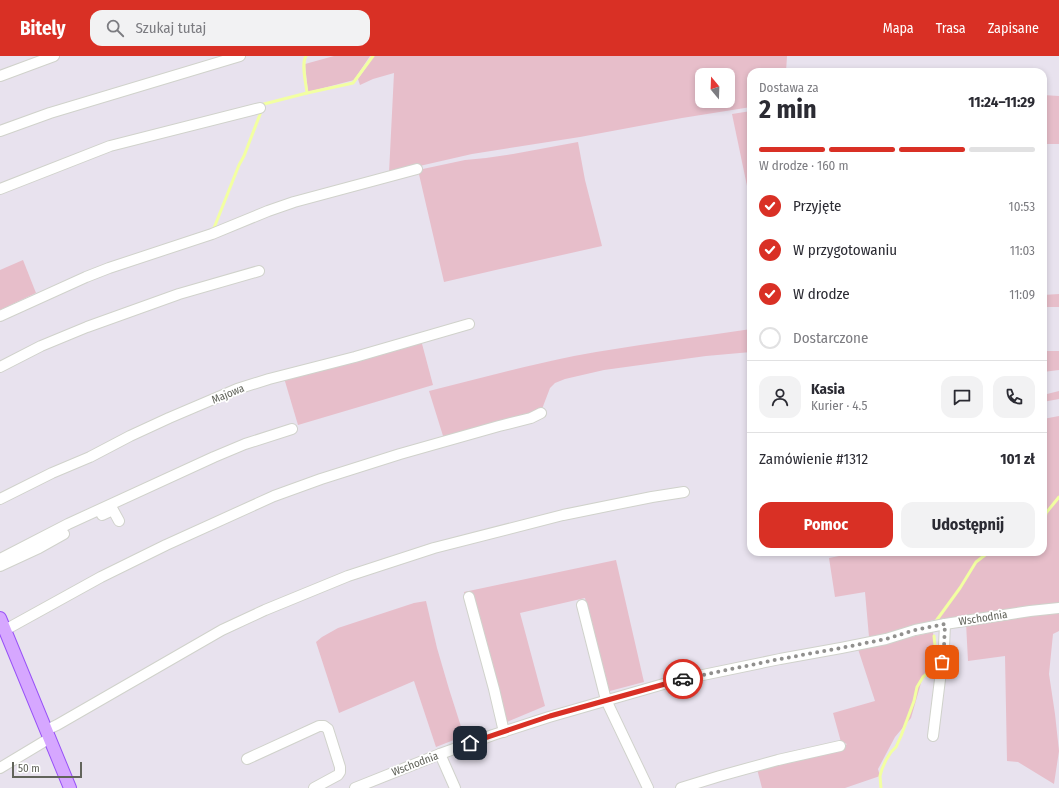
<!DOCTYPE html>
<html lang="pl">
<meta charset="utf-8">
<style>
:root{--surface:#fff;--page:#f2f2f3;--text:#2b2b33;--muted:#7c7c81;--line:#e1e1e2;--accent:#d93025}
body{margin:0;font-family:"Fira Sans Condensed",sans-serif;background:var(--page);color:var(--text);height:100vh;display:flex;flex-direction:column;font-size:15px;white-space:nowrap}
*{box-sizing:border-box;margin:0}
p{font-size:13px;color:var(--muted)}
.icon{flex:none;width:22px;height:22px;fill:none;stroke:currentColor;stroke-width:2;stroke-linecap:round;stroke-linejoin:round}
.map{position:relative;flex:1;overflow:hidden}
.drawer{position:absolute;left:747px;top:12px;width:300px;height:488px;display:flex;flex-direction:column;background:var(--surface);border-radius:12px;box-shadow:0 2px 6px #0003}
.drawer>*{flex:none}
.needle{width:26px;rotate:341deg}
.tools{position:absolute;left:695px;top:12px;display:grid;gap:8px}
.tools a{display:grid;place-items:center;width:40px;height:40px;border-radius:8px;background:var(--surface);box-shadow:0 2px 6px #0003;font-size:20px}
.scale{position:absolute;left:12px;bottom:10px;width:70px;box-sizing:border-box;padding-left:4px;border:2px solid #62645b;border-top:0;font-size:11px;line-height:14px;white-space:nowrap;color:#62645b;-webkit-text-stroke:3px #fff;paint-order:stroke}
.pin{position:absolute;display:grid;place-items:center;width:34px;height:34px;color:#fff;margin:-17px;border-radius:8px;box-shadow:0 2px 6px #0006}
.courier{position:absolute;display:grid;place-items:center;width:40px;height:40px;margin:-20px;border:3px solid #d93025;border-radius:50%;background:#fff;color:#222;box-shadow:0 1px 5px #0007}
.head em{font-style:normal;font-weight:700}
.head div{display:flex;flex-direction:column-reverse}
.head{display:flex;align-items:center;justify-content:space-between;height:68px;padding:0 12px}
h1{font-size:26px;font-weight:700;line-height:30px}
.bar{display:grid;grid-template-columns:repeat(4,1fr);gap:6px 4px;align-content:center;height:48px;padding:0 12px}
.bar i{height:5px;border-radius:3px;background:var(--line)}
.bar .current{background:var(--accent)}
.bar p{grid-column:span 4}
.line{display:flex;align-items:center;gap:10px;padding:0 12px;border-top:1px solid var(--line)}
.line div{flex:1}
.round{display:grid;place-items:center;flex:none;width:42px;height:42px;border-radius:12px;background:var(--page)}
ol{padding:0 12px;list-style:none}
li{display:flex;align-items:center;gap:12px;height:44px}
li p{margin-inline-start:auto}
li .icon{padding:4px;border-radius:50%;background:var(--accent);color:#fff;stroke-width:4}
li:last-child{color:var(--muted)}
li i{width:22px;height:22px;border:2px solid var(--line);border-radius:50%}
.primary-button{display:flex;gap:8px;margin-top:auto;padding:8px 12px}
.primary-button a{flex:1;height:46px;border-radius:12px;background:var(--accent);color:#fff;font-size:16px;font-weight:700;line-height:46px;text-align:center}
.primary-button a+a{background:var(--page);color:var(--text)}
header{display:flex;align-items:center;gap:24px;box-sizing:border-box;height:56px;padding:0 20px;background:var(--accent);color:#fff}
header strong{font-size:19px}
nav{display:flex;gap:22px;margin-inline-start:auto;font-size:14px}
.search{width:280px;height:36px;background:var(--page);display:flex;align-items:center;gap:10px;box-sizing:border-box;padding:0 14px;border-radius:12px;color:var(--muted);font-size:15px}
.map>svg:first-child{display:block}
</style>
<header>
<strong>Bitely</strong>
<div class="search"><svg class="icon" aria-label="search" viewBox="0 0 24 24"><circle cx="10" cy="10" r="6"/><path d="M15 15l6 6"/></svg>Szukaj tutaj</div>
<nav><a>Mapa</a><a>Trasa</a><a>Zapisane</a></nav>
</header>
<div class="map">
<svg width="1059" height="732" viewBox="0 0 1059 732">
<rect width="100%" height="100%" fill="#e8e2ee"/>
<g fill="#e7beca" fill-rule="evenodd">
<polygon points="334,0 370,0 354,24 308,36 305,8"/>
<path d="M374,0H787L786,16H751V51L682,62L580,81L472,98L389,117L394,17L373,23L360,29L358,23ZM702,19H728V45H702Z"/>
<polygon points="1043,39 1059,40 1059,88 1043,88"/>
<polygon points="751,55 751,149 732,58"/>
<polygon points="578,86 585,124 602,190 500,213 444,226 418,114 465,104 486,102 513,98"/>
<polygon points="23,204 36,237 0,254 0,214"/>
<polygon points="1059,238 1059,251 1043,251 1043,239"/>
<path d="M751,273V296L706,300L604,314L565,323L555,327L550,332L542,353L537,358L444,383L429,335C477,323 525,310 574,300C633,289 692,282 751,273Z"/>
<polygon points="421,284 433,329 298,369 284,322"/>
<polygon points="1043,295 1059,295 1059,314 1043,316"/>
<polygon points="1059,335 1059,343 1043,346 1043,339"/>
<polygon points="1059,360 1059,547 1008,553 1059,554 1059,575 1053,578 1049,618 1055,658 1059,695 1054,728 1018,706 1007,705 1005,600 968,605 966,567 963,560 933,564 898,576 869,581 865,536 835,541 829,502 859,496 1043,496 1043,363"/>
<polygon points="616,504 644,626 606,636 585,542 520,557 545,650 500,669 464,536"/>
<polygon points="426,545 437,592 449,633 464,680 436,691 414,625 339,657 316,586 322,581 338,572 414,547"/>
<polygon points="933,576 936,601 923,620 911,662 895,681 878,713 880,720 845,732 762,732 757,713 841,692 847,688 841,686 833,657 875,645 858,593"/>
</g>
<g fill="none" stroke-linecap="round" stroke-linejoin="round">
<g stroke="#f2ffa2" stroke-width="3">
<polyline points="307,37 353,27 373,0"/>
<path d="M212,173L214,172L239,109L244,100L264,48L307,37C306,27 301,8 306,0"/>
<polyline points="1043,474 1046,457 1059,441"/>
<polyline points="936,565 960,532 976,506 989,496"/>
<polyline points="881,732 880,720 882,713 886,704 891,696 896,691 901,680 914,645 917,631 923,621 934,612 936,599 934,580"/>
</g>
<g stroke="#d0d2cb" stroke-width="12">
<g id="minor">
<polyline points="0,20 54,0"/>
<polyline points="0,75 50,57 240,0"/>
<polyline points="0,133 110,90 260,52"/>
<polyline points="0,260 86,221 109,212 212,178 268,155 294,146 417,113"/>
<polyline points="0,311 41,290 87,271 179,238 259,215"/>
<polyline points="0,443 52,417 90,401 130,380 169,362 237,333 269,323 355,301 469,268"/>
<polyline points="102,459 113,454 119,465"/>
<polyline points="0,503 68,468 214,401 245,388 292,373"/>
<polyline points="0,510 39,492 64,478"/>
<polyline points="469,541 494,633 504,676"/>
<polyline points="582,549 606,644 648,732"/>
<polyline points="5,574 101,521 166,489 274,440 321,423 400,398 499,370 531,362 541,357"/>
<polyline points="46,674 57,669 222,574 265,554 348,520 434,492 563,459 652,441 684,436"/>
<polyline points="933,680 944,591 945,568"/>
<polyline points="440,698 455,732"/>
<polyline points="247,703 319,670 324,670 328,673 340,711 340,716 338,719 314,732"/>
<polyline points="0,712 50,682"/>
<polyline points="355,732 440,698 493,679 549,661 674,625 780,603 841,592 886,583 915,574 945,568 1030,555 1059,552"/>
<polyline points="681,732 720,720 778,704 840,690"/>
</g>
</g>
<g stroke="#9852f7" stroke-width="14">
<polyline id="major" points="0,562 70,732"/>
</g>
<use href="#minor" stroke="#fff" stroke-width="10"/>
<use href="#major" stroke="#d6a7ff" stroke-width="12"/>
</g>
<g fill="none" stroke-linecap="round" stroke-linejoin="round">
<polyline stroke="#91908e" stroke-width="4" stroke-dasharray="0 7.2" points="683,623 780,603 841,592 886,583 915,574 945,568 944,591 942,606"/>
<polyline stroke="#d93025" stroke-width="5" points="470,687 550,660 683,623"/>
</g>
<g text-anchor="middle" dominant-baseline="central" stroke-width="3.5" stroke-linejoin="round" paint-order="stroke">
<g font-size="11" fill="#62645b" stroke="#fff">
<text transform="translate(228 338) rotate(-22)">Majowa</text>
<text transform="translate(983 562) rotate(-9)">Wschodnia</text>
<text transform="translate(415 708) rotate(-21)">Wschodnia</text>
</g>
</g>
</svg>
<div class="tools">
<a><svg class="needle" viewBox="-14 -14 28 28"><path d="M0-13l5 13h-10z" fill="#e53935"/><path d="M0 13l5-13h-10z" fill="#7c7c81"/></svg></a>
</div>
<div class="scale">50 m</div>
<div class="pin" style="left:942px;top:606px;background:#ea580c"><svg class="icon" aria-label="bag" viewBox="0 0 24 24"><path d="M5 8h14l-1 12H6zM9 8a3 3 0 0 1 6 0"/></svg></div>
<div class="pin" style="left:470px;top:687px;background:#1f2937"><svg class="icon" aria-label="home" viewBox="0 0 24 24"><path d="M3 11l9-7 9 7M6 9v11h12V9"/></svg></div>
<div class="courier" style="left:683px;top:623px"><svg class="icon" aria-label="car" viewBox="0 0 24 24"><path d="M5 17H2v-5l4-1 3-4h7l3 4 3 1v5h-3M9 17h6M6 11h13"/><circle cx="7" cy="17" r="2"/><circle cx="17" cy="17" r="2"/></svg></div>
<section class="drawer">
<div class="head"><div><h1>2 min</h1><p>Dostawa za</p></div><em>11:24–11:29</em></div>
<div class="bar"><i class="current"></i><i class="current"></i><i class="current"></i><i></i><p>W drodze · 160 m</p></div>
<ol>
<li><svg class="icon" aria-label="check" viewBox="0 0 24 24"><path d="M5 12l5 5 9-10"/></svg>Przyjęte<p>10:53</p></li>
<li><svg class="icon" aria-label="check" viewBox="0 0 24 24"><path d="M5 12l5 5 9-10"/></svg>W przygotowaniu<p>11:03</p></li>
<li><svg class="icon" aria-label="check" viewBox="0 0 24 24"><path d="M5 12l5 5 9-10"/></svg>W drodze<p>11:09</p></li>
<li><i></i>Dostarczone</li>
</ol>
<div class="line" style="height:72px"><a class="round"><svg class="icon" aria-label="person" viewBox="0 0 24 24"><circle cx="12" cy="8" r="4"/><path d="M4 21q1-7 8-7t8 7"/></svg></a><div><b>Kasia</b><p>Kurier · 4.5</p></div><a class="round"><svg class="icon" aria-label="chat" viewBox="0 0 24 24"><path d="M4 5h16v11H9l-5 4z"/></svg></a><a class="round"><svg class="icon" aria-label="phone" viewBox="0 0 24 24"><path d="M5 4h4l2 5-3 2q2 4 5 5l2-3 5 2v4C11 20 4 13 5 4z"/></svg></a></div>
<div class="line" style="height:52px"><div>Zamówienie #1312</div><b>101 zł</b></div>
<div class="primary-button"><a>Pomoc</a><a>Udostępnij</a></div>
</section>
</div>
